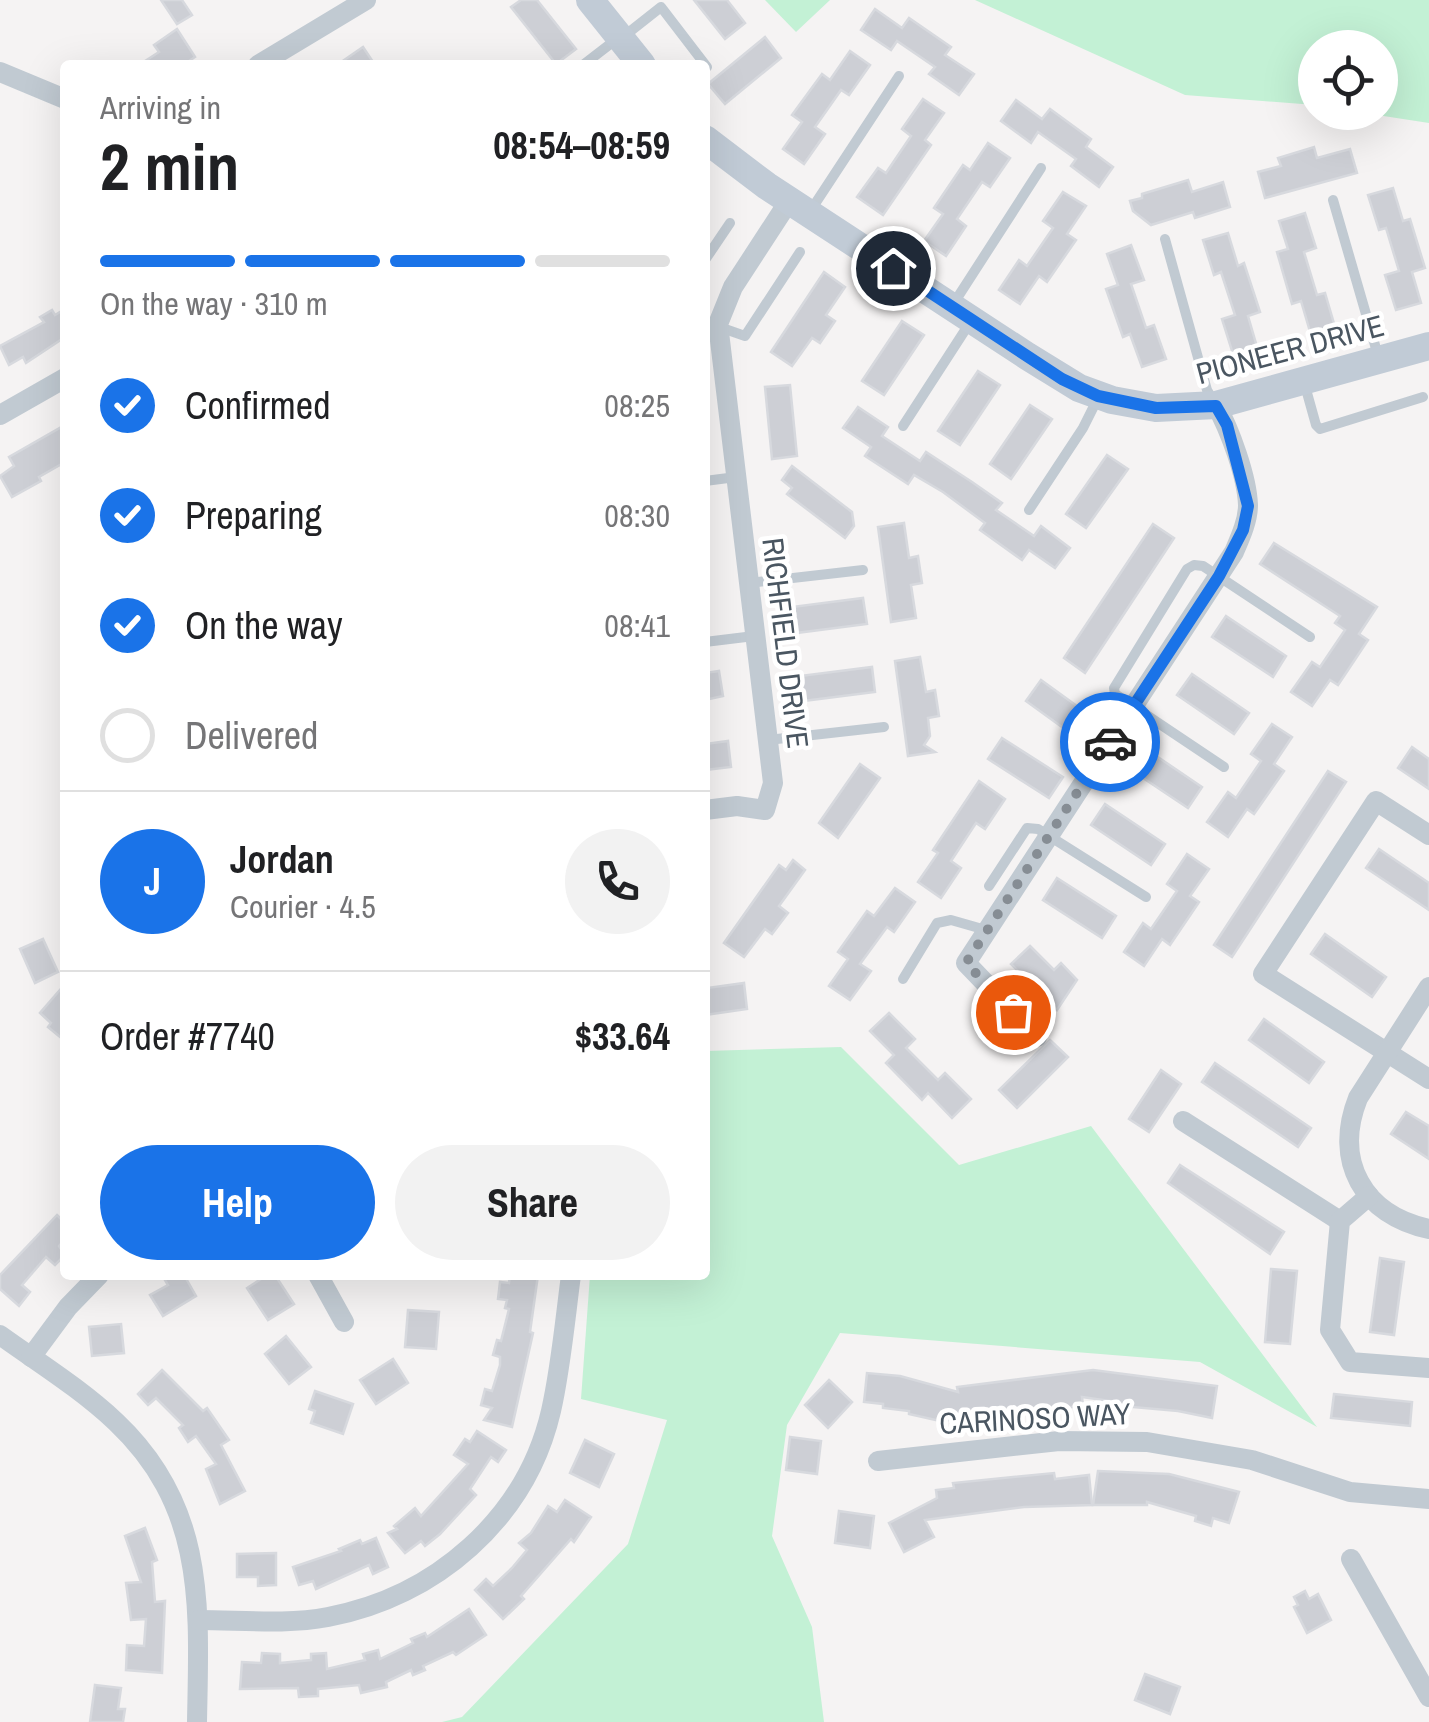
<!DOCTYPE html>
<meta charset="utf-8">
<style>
:root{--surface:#fff;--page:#f2f2f2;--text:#202124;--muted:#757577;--line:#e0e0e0;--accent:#1a73e8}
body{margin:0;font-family:"Archivo Narrow",sans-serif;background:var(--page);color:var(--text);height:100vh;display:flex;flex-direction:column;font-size:38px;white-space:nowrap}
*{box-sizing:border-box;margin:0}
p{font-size:32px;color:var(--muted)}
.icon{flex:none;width:55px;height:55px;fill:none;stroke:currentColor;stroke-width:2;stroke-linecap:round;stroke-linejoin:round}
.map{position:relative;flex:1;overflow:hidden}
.sheet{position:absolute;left:60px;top:60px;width:650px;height:1220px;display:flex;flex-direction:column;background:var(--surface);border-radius:10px;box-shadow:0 10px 40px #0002}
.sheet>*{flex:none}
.fabs{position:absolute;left:1298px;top:30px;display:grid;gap:20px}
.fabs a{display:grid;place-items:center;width:100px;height:100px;border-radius:50%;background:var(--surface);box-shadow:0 10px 40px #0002;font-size:50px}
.pin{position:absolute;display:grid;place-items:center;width:85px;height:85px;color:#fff;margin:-42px;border:5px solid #fff;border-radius:50%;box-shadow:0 2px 10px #0007}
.courier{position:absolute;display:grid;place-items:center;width:100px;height:100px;margin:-50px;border:8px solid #1a73e8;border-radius:50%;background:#fff;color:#222;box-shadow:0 2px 12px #0007}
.overview em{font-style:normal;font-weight:700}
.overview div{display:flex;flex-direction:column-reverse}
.overview{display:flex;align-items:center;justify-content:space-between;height:170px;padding:0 40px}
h1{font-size:65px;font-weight:700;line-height:75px}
.bar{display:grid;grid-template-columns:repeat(4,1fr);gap:15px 10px;align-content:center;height:120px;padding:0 40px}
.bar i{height:12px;border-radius:8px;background:var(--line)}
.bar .on{background:var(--accent)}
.bar p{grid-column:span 4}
.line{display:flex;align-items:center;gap:25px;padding:0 40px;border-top:2px solid var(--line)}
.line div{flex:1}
.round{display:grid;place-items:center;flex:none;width:105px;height:105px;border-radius:52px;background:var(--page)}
ol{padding:0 40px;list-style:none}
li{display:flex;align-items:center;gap:30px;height:110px}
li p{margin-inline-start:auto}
li .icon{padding:10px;border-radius:50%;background:var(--accent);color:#fff;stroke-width:4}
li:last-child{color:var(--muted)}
li i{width:55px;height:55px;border:5px solid var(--line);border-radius:50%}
.primary-button{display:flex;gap:20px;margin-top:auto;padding:20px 40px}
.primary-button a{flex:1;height:115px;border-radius:60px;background:var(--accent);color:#fff;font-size:40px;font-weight:700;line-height:115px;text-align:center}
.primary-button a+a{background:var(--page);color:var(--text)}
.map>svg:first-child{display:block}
</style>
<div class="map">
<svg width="1429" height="1722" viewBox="0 0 1429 1722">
<rect width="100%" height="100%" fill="#f5f3f3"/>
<g fill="#c3f1d5">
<polygon points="765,0 830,0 796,32"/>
<polygon points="975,0 1429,0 1429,123 1364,113 1380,112 1380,48 1315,48 1315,105 1185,95"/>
<polygon points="841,1047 959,1165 1091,1126 1317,1427 1200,1362 840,1333 787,1425 772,1536 812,1627 824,1722 442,1722 462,1717 628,1544 667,1420 581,1399 590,1275 705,1275 705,1051"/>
</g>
<g fill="#cdcfd5" stroke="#d7d9de" stroke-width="2.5">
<polygon points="161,0 182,0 192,15 177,24"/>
<polygon points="521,0 537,0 576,49 556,64 511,7"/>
<polygon points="694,0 727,0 745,23 725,39"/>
<polygon points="875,9 902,28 909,18 951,47 945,55 974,74 959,95 929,74 935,67 897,41 891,50 861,30"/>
<polygon points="177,29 195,57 183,65 139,65 159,52 154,45"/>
<polygon points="765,37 781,58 725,104 708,84"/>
<polygon points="363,47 375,65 337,65"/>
<polygon points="850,51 870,65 849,95 841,90 815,127 825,134 804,164 783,149 802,122 792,115 822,74 830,80"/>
<polygon points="923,99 944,113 925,140 931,145 883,215 857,197 878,168 886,173 911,136 902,129"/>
<polygon points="1016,100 1042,119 1050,109 1091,139 1086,147 1113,167 1099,187 1071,166 1076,159 1038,132 1031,143 1001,121"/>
<polygon points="988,143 1010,158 990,187 982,182 957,219 966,226 946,256 924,241 943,214 934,208 963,165 970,170"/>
<polygon points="1314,147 1317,158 1350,149 1357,173 1265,198 1258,172 1281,166 1278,158"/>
<polygon points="1188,180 1192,192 1223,182 1230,207 1195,218 1193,212 1151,225 1133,211 1130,201 1142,198 1142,194"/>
<polygon points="1393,188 1403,221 1410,219 1425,268 1412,272 1421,303 1396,310 1385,275 1399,271 1386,228 1379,230 1368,195"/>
<polygon points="1063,192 1086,206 1067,234 1076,240 1047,282 1039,276 1020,304 999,290 1019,260 1027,266 1053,228 1043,221"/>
<polygon points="1305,213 1316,248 1304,252 1317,295 1325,293 1335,327 1311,335 1301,301 1292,304 1277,252 1288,249 1279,221"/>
<polygon points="1228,233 1238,266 1244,263 1260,312 1248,316 1257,347 1233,354 1222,319 1235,315 1221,272 1214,275 1203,240"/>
<polygon points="1131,245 1144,280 1131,284 1146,328 1154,325 1166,359 1142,367 1130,334 1123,337 1106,289 1118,285 1107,254"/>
<polygon points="824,272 845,287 826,315 835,321 820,343 812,338 792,366 771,352"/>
<polygon points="65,309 65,337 26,363 23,357 9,365 0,346 44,322 40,317 52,310 55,315"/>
<polygon points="902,321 924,335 884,395 862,381"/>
<polygon points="978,371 1000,385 960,445 938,431"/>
<polygon points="790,385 797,456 772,459 765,387"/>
<polygon points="1030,405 1052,419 1011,479 990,464"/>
<polygon points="858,407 888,427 882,436 920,461 926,452 972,482 1002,503 996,510 1034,536 1041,526 1070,548 1055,568 1029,550 1022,560 980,530 985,523 943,492 914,475 908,484 865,456 871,447 843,428"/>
<polygon points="65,425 65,462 39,477 41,481 12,497 0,476 14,466 9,457"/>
<polygon points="1107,455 1128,469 1086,528 1066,514"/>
<polygon points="792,466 852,512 854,526 845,538 787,494 792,488 782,480"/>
<polygon points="904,523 909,558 918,556 922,583 911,585 916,618 891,622 878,527"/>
<polygon points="1153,524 1174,538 1085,673 1064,658"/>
<polygon points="1274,543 1377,607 1359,634 1368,640 1338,685 1330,680 1312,706 1291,692 1312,662 1320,667 1345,630 1335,623 1340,616 1260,564"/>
<polygon points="863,598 867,624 796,633 792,607"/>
<polygon points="1226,616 1286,656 1273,677 1212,637"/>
<polygon points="920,657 926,692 935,690 939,716 928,718 930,736 924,745 935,752 908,756 895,661"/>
<polygon points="872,667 875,692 803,701 800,676"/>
<polygon points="719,671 723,696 705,700 705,673"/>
<polygon points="1192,674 1249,713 1234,734 1177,695"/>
<polygon points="1041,680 1099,722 1084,743 1026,701"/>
<polygon points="1272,724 1292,737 1274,764 1284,771 1254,814 1247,809 1228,837 1207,822 1228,792 1236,798 1261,761 1251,754"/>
<polygon points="1002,738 1063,777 1049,798 988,759"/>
<polygon points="728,741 731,767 705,770 705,744"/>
<polygon points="1143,747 1202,787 1188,808 1128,768"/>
<polygon points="1412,747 1429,759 1429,789 1398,768"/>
<polygon points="860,764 880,778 838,838 819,823"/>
<polygon points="1328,771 1346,782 1232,957 1214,945"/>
<polygon points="979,781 1005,799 985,829 976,823 951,861 961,868 941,898 918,882 938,853 933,850"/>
<polygon points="1105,804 1165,844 1151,865 1091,825"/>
<polygon points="1379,849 1429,883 1429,910 1366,868"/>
<polygon points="1187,854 1209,869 1190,896 1199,902 1170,945 1162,939 1144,966 1124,952 1143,923 1151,929 1177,891 1167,884"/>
<polygon points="793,860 805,870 779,906 788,913 772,934 765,929 744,957 724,943 779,865 786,870"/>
<polygon points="1057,878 1116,916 1102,938 1043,900"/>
<polygon points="895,888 915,902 894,932 887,927 860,964 871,971 850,1000 829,986 848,959 838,952 867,911 874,916"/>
<polygon points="1325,934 1386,977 1372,997 1311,954"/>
<polygon points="43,939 58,972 35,983 20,949"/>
<polygon points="1030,946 1054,970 1061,963 1077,980 1057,1010 1011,964"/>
<polygon points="744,983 747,1009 705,1015 707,988"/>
<polygon points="65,984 65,1041 48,1027 51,1023 40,1013"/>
<polygon points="889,1013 915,1039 906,1048 938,1080 945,1073 971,1099 952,1118 928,1093 922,1100 886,1063 894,1055 870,1031"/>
<polygon points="1264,1019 1324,1062 1309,1083 1249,1040"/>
<polygon points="1050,1040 1068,1057 1017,1108 999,1090"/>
<polygon points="1215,1063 1311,1128 1298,1147 1202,1082"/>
<polygon points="1161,1070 1181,1084 1149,1132 1129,1119"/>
<polygon points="1406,1112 1429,1126 1429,1159 1391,1134"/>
<polygon points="1180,1165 1284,1232 1270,1254 1168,1183"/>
<polygon points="57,1215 65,1223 65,1239 59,1246 65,1255 55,1265 46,1257 22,1285 30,1292 19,1306 0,1289 0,1275"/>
<polygon points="1380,1258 1404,1262 1394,1335 1370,1332"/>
<polygon points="1271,1269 1297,1271 1290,1344 1265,1342"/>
<polygon points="162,1275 184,1275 196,1296 163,1316 150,1295 168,1285"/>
<polygon points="267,1275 275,1275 294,1304 268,1320 247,1288"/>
<polygon points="510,1275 538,1275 530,1332 533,1333 512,1427 484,1420 492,1408 481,1405 485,1389 492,1391 500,1365 500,1357 493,1355 497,1340 501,1341 509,1309 505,1308 507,1300 498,1299 500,1282 509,1283"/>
<polygon points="408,1310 439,1312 436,1349 405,1347"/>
<polygon points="121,1324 124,1353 92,1356 89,1327"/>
<polygon points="286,1336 311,1367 289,1384 265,1354"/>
<polygon points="393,1359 408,1383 376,1404 360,1380"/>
<polygon points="162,1370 203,1411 207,1408 229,1440 221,1445 245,1491 220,1504 206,1469 216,1464 196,1436 188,1442 179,1428 183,1425 156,1398 148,1405 138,1394"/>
<polygon points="1093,1370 1217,1386 1212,1418 1178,1411 1109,1405 1110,1401 1082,1397 1083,1406 940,1421 909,1414 909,1411 883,1408 883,1404 864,1402 867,1373 900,1376 958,1392 957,1387"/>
<polygon points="829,1380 852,1402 828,1428 805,1405"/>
<polygon points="315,1391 353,1404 343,1434 311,1423 315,1411 309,1409"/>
<polygon points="1334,1394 1412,1402 1410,1426 1331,1418"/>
<polygon points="477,1431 506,1450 498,1462 491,1457 470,1489 476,1495 440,1534 425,1546 421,1541 405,1553 388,1533 397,1529 394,1526 415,1508 421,1516 468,1464 454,1455 465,1439 470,1442"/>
<polygon points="790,1437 821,1441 817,1474 786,1470"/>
<polygon points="585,1440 614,1454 599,1487 570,1473"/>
<polygon points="1098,1471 1169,1474 1239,1492 1229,1523 1213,1518 1211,1526 1195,1521 1196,1516 1147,1502 1147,1505 1093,1505"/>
<polygon points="1054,1473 1055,1479 1089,1475 1092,1505 1024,1507 925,1520 934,1537 904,1552 889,1523 937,1498 936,1490 954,1488 953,1483"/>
<polygon points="565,1500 591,1517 574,1542 571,1539 521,1596 524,1599 503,1619 475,1590 486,1579 493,1586 512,1568 527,1550 519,1543 531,1533 548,1506 557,1512"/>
<polygon points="839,1511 874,1516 870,1548 835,1543"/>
<polygon points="145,1528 157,1560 152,1562 155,1602 165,1601 162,1673 126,1670 127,1645 144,1646 146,1619 131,1620 126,1583 141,1582 125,1536"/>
<polygon points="376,1538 388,1567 373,1574 369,1565 316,1589 313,1581 299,1585 293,1567 341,1551 339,1549 360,1540 362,1544"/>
<polygon points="276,1553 276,1585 258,1586 258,1577 237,1577 237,1554"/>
<polygon points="1305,1591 1309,1599 1318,1594 1331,1620 1307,1633 1294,1607 1298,1605 1294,1597"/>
<polygon points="469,1609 486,1635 456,1655 453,1652 423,1666 425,1670 413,1675 411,1670 386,1682 387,1687 361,1693 359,1685 318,1689 318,1696 299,1697 298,1688 240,1689 242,1662 261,1663 262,1653 280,1654 280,1663 311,1660 311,1654 326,1653 327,1669 365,1660 363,1654 378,1650 380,1659 413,1643 411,1639 425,1633 427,1637"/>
<polygon points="1145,1674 1180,1687 1170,1714 1135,1700"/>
<polygon points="95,1685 121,1688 118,1709 125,1709 123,1722 90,1722"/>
</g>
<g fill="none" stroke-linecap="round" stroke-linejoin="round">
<g stroke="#c1cad2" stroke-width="10">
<polyline points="623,37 661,7 707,67"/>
<polyline points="583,65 618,38"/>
<polyline points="1333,200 1379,359"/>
<polyline points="809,213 899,76"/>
<polyline points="1165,239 1207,390 1213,400"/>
<polyline points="705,260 730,223"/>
<polyline points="952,306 1041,168"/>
<polyline points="705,322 745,336 800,252"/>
<polyline points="1304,382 1316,425 1320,429 1423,397"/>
<polyline points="903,426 971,321"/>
<polyline points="705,481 736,477"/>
<polyline points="1029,510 1083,428 1099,396"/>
<polyline points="749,583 863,570"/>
<polyline points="705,642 754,636"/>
<polyline points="768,740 884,727"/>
<polyline points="1224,767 1115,694 1114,688 1187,569 1194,565 1203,566 1310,637"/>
<polyline points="989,886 1027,828 1038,829 1146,897"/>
<polyline points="903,979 937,923 951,920 986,930"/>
</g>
<g stroke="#c1cad2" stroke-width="20">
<polyline points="258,65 366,0"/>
<polyline points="0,72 65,99"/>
<polyline points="0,415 65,378"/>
<polyline points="705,810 737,806 765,810 773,783 718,324 733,287 789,201"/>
<polyline points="1429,835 1376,801 1263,974 1429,1079"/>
<path d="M1429,987L1358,1098C1333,1161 1363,1215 1429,1229"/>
<path d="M1037,1037L966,963L1234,552C1240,538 1248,521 1248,505C1247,477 1230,430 1216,405"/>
<polyline points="1183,1121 1340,1221"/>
<polyline points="1369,1196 1340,1221 1330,1330 1350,1362 1429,1368"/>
<polyline points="318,1275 344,1322"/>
<path d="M0,1335C39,1363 81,1389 116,1422C207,1508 199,1608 197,1722"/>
<polyline points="31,1357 68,1307 99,1275"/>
<polyline points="878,1461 1059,1441 1147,1442 1252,1460 1350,1492 1429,1499"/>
<polyline points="1351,1559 1429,1697"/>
<path d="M198,1620C241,1620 286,1625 328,1617C435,1597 526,1519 551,1411C561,1367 565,1320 571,1275"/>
</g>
<g stroke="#c1cbd6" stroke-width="28">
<polyline points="590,0 642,65"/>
<polyline points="705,139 767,186 1027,356 1079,388 1112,400 1156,408 1216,405 1429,346"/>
</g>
</g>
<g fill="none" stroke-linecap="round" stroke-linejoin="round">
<polyline stroke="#868d94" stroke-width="10" stroke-dasharray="0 18" points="1013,1012 966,963 1110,742"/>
<polyline stroke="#1a73e8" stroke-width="12" points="893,268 1062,379 1098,396 1156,408 1216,406 1227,425 1248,506 1243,530 1219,576 1110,742"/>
</g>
<g text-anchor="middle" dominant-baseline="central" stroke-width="9" stroke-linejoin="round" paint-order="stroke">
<g font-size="30" fill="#4a5661" stroke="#fff">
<text transform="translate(1290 349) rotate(-15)">PIONEER DRIVE</text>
<text transform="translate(786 643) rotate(83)">RICHFIELD DRIVE</text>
<text transform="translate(1035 1418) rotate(-3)">CARINOSO WAY</text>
</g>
</g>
</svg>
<div class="fabs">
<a><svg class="icon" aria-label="locate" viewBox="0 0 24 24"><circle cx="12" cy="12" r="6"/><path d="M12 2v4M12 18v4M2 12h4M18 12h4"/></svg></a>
</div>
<div class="pin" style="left:1013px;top:1012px;background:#ea580c"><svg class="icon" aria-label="bag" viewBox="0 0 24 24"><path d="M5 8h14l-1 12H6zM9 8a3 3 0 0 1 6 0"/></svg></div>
<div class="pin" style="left:893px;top:268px;background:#1f2937"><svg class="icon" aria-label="home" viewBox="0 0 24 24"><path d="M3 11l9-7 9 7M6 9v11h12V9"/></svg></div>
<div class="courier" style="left:1110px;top:742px"><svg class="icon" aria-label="car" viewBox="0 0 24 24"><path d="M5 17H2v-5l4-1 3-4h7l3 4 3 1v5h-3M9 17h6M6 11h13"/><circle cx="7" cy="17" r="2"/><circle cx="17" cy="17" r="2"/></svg></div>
<section class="sheet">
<div class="overview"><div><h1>2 min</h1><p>Arriving in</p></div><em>08:54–08:59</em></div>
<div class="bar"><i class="on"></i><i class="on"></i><i class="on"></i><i></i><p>On the way · 310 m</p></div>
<ol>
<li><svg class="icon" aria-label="check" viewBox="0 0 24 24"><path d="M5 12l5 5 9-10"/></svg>Confirmed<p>08:25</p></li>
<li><svg class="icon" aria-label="check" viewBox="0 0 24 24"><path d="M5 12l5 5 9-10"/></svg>Preparing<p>08:30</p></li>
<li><svg class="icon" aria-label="check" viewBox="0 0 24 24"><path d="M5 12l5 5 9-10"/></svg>On the way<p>08:41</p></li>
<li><i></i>Delivered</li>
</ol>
<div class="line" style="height:180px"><b class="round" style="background:var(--accent);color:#fff">J</b><div><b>Jordan</b><p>Courier · 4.5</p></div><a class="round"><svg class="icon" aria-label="phone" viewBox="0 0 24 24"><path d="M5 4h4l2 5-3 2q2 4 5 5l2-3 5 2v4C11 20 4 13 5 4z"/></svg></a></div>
<div class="line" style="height:130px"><div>Order #7740</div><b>$33.64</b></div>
<div class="primary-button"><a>Help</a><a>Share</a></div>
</section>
</div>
